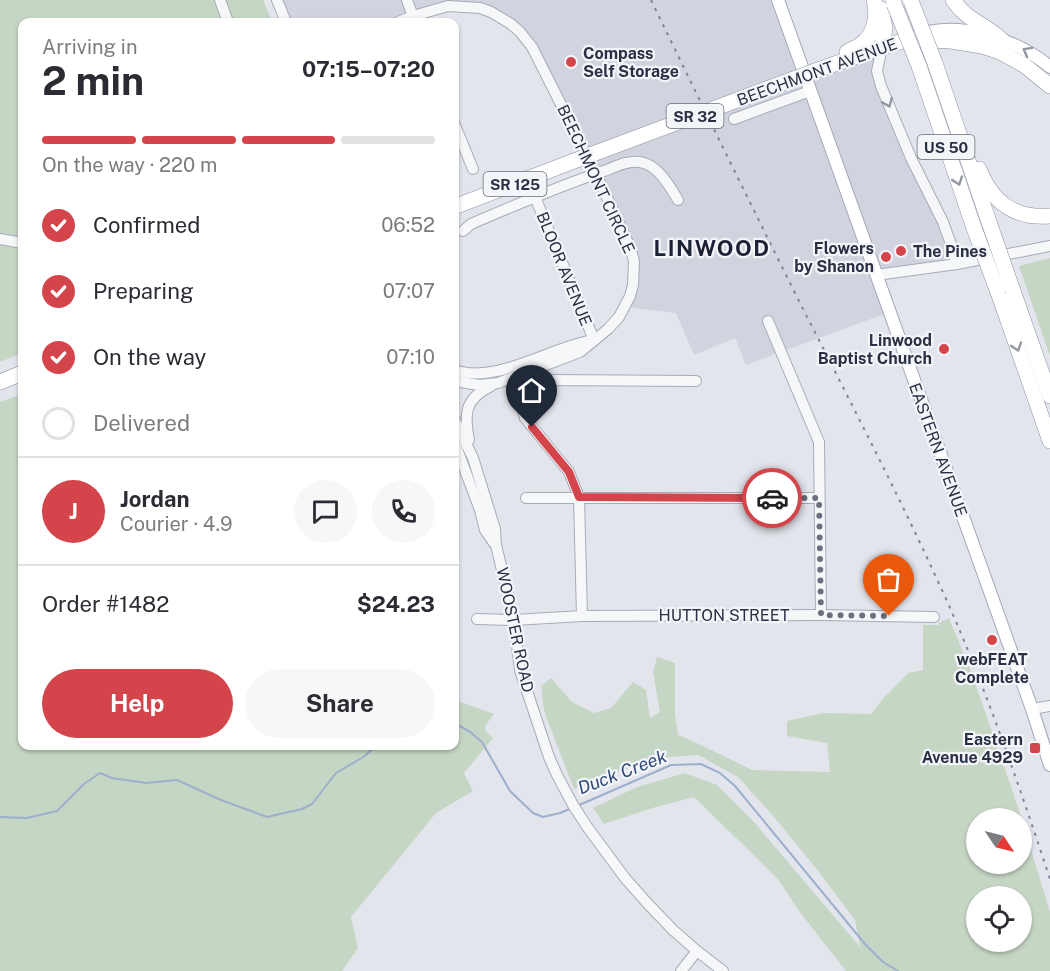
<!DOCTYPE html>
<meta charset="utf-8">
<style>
:root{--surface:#fff;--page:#f7f7f7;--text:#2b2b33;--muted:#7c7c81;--line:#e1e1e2;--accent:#d4454b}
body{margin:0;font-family:"Public Sans",sans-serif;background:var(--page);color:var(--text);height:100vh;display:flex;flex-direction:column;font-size:22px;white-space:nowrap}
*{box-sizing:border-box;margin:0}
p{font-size:20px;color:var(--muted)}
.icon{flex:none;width:33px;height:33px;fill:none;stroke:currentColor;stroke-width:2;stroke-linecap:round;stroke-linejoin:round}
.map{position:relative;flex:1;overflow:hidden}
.details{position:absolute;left:18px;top:18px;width:441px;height:732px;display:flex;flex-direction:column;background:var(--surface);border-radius:12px;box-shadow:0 2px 4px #0004}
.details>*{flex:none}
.needle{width:39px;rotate:125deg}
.controls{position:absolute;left:966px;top:808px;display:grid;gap:12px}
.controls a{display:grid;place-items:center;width:66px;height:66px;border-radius:50%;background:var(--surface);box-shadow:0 2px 4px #0004;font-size:30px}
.pin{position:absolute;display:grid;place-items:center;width:51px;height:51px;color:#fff;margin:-62px -26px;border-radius:50% 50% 50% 0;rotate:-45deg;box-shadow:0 0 6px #0007}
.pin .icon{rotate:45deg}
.courier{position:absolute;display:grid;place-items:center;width:60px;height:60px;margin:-30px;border:4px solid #d4454b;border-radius:50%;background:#fff;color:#222;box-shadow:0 2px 8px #0007}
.overview em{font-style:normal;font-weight:700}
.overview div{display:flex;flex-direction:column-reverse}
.overview{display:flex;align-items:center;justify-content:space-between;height:102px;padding:0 24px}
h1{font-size:39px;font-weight:700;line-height:45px}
.bar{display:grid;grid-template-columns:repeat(4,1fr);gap:9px 6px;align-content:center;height:72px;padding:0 24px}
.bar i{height:8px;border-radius:4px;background:var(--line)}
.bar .active{background:var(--accent)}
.bar p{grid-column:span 4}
.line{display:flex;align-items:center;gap:15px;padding:0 24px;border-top:2px solid var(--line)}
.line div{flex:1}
.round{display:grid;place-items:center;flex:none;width:63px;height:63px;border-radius:32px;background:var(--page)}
ol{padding:0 24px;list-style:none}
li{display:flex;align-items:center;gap:18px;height:66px}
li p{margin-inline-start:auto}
li .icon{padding:6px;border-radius:50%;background:var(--accent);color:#fff;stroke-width:4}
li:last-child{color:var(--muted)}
li i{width:33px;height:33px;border:3px solid var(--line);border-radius:50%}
.action{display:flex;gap:12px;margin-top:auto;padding:12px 24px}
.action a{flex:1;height:69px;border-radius:36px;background:var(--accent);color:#fff;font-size:24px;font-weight:700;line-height:69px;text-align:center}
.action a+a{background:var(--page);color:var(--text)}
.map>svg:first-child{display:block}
</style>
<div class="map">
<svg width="1050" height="971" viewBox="0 0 1050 971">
<rect width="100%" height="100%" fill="#e3e5ec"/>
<polygon fill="#d1d4de" points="277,0 778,0 799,61 815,69 882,47 877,71 957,264 877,275 890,312 746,365 735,338 694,355 676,313 625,307 634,261 532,47 502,17 448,6 398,22 286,22"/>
<g fill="#c6d6c4" fill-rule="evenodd">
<polygon points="0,0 263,0 272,22 22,22 22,353 0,362"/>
<polygon points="1050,258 1050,356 1019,266"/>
<polygon points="22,394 22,746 454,746 455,700 494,714 485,726 485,730 493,738 464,773 473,791 436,813 351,917 358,948 342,971 0,971 0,402"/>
<path d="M949,618L972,674L1018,807L1050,912V971H846L799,911L778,879L694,797L656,807L604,824L593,808L637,787L685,773L717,785L754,822L860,947L855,920L815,867L774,817L738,777L698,755L656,758L574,789L544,711L541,686L551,678L572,702L594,713L611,708L633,682L646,690L650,718L660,712L653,672L657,657L675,663V714L678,735L701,745L752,770L830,772L827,743L787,736V721L823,713L871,714L885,696L887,695L908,673L923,670V625H939V623ZM976,819H1022V864H976ZM976,897H1022V942H976Z"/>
</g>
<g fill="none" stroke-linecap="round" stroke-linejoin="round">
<g stroke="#9dafcd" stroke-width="2">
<polyline points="454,723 469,731 482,742 510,791 533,813 543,817 560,813 572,808"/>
<polyline points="577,806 671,765 701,764 720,773 735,786 865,944 883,962 898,971"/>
<polyline points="0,817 27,818 57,811 84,784 100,773 112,778 146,783 177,780 221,800 267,817 302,809 312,804 336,773 365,756 375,746"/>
</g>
<g stroke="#a8abb7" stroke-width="12">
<g id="minor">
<polyline points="220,0 228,22"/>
<polyline points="277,0 286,22"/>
<polyline points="407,0 415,22"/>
<polyline points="398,22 413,16 448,6 480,8 491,12 511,24 520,32 532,47 596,174 630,247 634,261 633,285 630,296 619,317 608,329 580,352 498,383 479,385 454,381"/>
<polyline points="882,47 877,71 881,86 911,158 943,222 951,244 957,264"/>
<polyline points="734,119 810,91"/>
<polyline points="454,123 473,169"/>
<polyline points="535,197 594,340"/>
<path d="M463,231L471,224C515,205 559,186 604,171C615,167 628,160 640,162C658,165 669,185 678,200"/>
<polyline points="0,239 22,243"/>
<polyline points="876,275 957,264 1050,246"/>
<polyline points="768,321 819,442 821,615"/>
<path d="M454,370C497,385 550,347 594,340"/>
<polyline points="454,419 473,458 495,529 496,545 514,620 520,670 549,757 557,775 573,805 588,828 625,878 648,904 673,930 697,951 723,971"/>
<path d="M469,440C464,415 464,399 491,386"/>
<polyline points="454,441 480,510 485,530 494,543"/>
<polyline points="526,498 819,498"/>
<path d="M582,616L579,497L569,472L525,418C518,398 526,386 546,380L696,381"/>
<polyline points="477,619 514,620 582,616 821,615 934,617"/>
<polyline points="1032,709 1050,706"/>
<polyline points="681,971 697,951"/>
</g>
</g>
<g stroke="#a2a8b8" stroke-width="14">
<g id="major">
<polyline points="778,0 1032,709 1050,765"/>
<path d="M916,36C957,19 1018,40 1050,67"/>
</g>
</g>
<g stroke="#8a91a3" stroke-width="16">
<g id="highway">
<path d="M953,0C968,22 986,24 1003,41"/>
<polyline points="881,9 885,28 882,47"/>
<path d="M847,52C851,49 856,48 860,45C875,35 878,16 874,0"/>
<polyline points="935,63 990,225"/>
<polyline points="919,66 974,228"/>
<polyline points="815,71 882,47 910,39 951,41 982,46 1000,52 1024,65 1050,86"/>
<path d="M979,169C992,202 1014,219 1050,216"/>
<polyline points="454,207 574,161"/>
<polyline points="1013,291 1050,396"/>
<polyline points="998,292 1050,441"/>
<polyline points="0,382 22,373"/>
</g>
</g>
<use href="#minor" stroke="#f6f7f9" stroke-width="10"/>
<use href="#major" stroke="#fff" stroke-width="12"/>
<use href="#highway" stroke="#fff" stroke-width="15"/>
<path stroke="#7c8396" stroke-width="2" stroke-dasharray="3 6" stroke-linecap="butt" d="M651,0C700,101 749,201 799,301C851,403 904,505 951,610C989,698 1020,788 1050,879"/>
<g stroke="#8a91a3" stroke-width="16" stroke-linecap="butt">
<g id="highway-bridge">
<polyline points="911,1 935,63"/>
<polyline points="894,4 919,66"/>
<polyline points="574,161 815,71"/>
<polyline points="990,225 1013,291"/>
<polyline points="974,228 998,292"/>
</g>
</g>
<use href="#highway-bridge" stroke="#fff" stroke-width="15"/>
</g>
<defs><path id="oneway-chevron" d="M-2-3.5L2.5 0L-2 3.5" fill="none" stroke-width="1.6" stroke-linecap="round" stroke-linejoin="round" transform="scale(1.5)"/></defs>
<g stroke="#9498a2">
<use href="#oneway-chevron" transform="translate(1027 51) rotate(-151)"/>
<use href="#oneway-chevron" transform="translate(958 181) rotate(71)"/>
<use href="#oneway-chevron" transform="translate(1017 347) rotate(71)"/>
</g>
<use stroke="#90949f" href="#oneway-chevron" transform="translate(888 103) rotate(68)"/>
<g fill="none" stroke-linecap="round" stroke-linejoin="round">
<polyline stroke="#6b707f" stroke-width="6" stroke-dasharray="0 10.8" points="772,498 819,498 821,615 889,616"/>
<polyline stroke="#d4454b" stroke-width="8" points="532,427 569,472 579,497 772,498"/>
</g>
<g fill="#d4454b" stroke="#f3f5f9" stroke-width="2">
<circle cx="571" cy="62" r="6"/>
<circle cx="901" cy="251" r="6"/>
<circle cx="886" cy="257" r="6"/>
<circle cx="944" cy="349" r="6"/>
<circle cx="992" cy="640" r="6"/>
<rect x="1029" y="742" width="12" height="12" rx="3"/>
</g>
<g text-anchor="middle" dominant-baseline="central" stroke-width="4.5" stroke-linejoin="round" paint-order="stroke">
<g fill="#f3f5f9" stroke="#666c7b" stroke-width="1.5">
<rect x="666.5" y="104" width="57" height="24" rx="4.5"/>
<rect x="917.5" y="135" width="57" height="24" rx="4.5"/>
<rect x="483.5" y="172" width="63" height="24" rx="4.5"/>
</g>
<g font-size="15" font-weight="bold" fill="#2a3145">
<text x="695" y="116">SR 32</text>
<text x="946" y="147">US 50</text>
<text x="515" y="184">SR 125</text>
</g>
<g font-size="16" font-weight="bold" fill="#2a3145" stroke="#f3f5f9" text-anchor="end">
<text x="583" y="53" text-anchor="start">Compass<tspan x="583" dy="18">Self Storage</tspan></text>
<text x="874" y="248">Flowers<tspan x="874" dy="18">by Shanon</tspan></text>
<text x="913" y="251" text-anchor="start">The Pines</text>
<text x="932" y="340">Linwood<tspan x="932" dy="18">Baptist Church</tspan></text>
<text x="992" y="659" text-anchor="middle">webFEAT<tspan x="992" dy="18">Complete</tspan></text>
<text x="1023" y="739">Eastern<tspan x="1023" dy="18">Avenue 4929</tspan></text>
</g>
<g font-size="16" fill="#2a3145" stroke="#f3f5f9">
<text transform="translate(817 72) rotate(-20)">BEECHMONT AVENUE</text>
<text transform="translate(596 179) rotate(65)">BEECHMONT CIRCLE</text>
<text transform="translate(564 269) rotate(68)">BLOOR AVENUE</text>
<text transform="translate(938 450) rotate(70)">EASTERN AVENUE</text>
<text x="724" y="615">HUTTON STREET</text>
<text transform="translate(515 630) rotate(78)">WOOSTER ROAD</text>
</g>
<g font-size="18" font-style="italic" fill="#324b7b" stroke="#f3f5f9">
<text transform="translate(622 772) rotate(-21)">Duck Creek</text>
</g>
<g font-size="22" font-weight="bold" letter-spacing="1.5" fill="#1c2236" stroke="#f3f5f9">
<text x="712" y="248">LINWOOD</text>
</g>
</g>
</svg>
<div class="controls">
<a><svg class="needle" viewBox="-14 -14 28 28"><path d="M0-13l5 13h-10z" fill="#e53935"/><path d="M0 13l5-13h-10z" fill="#7c7c81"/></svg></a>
<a><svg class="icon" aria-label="locate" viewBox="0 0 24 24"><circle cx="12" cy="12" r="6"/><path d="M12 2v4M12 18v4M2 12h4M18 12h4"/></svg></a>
</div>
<div class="pin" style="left:889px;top:616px;background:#ea580c"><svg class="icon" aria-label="bag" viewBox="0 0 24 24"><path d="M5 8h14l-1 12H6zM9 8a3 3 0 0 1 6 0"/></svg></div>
<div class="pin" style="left:532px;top:427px;background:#1f2937"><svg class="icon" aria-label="home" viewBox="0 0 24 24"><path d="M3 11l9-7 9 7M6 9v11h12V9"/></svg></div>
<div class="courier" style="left:772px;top:498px"><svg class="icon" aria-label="car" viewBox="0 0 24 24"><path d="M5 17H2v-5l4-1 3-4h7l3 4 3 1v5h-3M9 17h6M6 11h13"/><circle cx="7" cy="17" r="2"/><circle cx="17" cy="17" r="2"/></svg></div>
<section class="details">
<div class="overview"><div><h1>2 min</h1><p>Arriving in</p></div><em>07:15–07:20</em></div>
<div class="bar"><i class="active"></i><i class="active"></i><i class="active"></i><i></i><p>On the way · 220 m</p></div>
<ol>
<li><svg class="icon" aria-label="check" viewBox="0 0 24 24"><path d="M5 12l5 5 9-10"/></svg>Confirmed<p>06:52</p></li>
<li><svg class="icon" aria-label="check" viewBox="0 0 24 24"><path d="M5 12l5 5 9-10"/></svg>Preparing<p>07:07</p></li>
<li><svg class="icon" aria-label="check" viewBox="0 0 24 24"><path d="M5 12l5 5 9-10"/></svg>On the way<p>07:10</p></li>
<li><i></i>Delivered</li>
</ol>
<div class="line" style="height:108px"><b class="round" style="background:var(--accent);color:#fff">J</b><div><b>Jordan</b><p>Courier · 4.9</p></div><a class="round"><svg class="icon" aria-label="chat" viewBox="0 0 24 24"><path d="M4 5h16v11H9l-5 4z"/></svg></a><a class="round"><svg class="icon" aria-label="phone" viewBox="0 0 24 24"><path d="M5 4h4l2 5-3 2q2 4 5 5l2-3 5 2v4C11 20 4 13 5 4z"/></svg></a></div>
<div class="line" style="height:78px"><div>Order #1482</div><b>$24.23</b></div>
<div class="action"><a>Help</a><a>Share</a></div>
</section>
</div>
